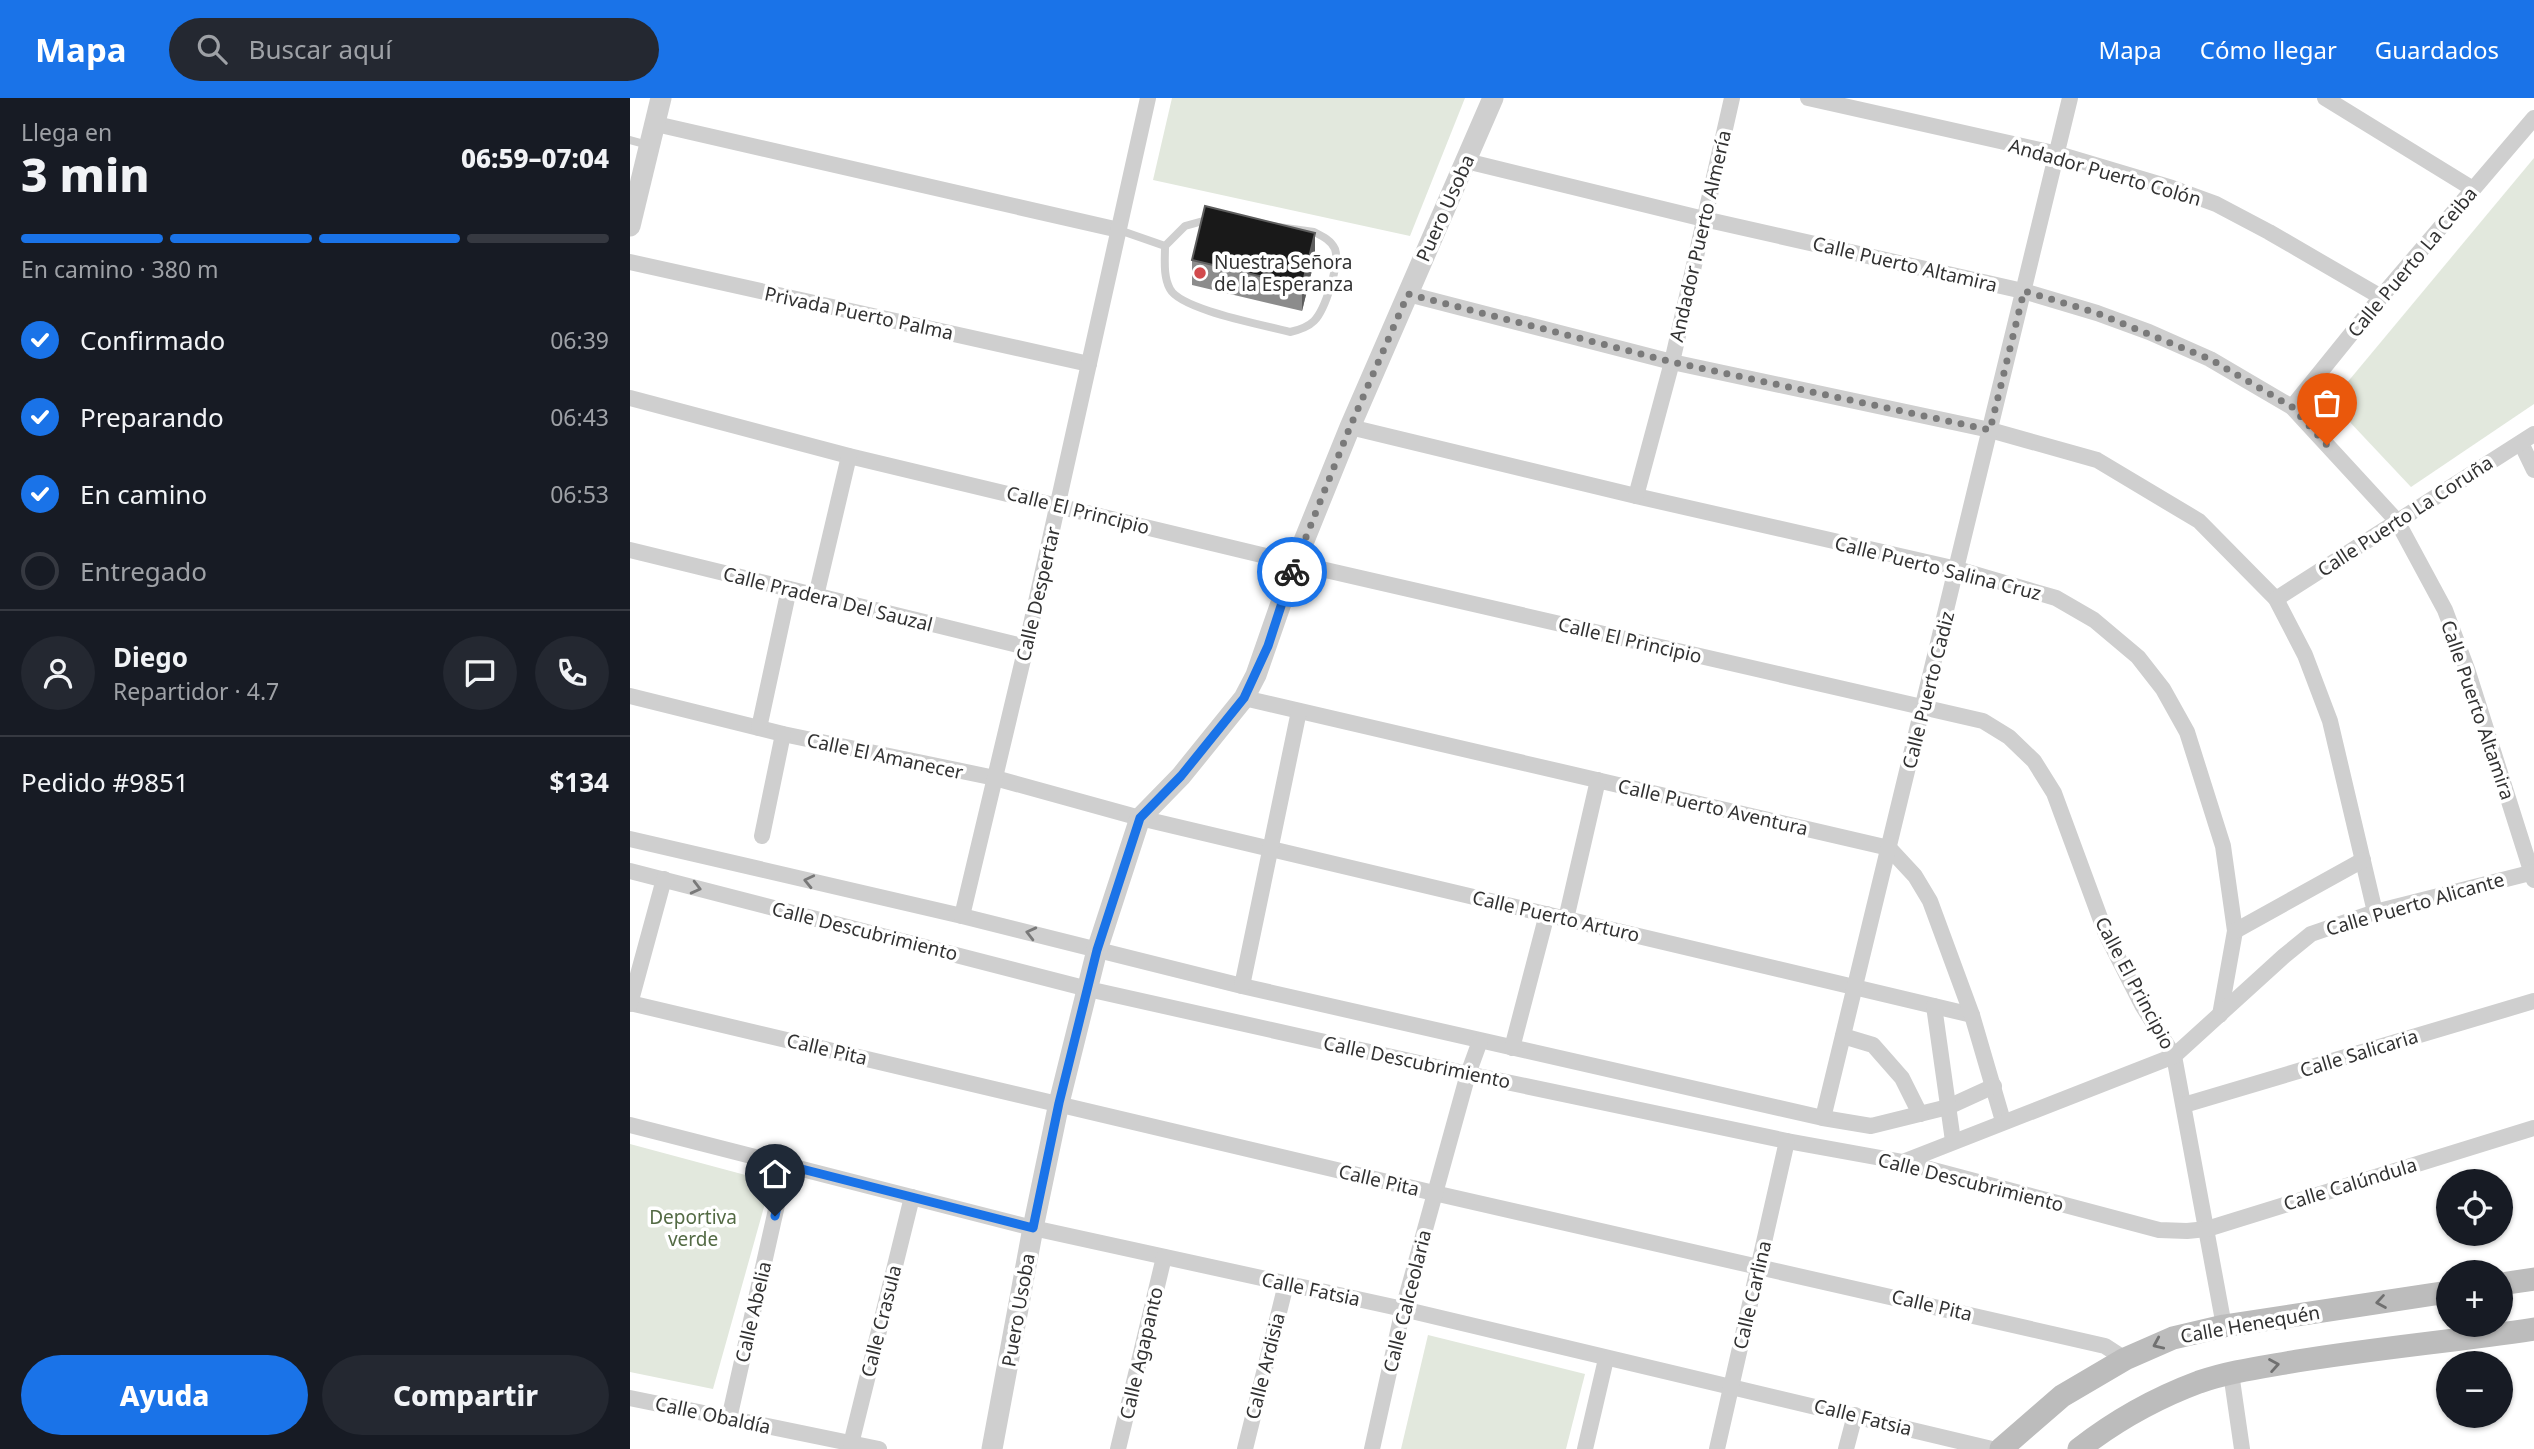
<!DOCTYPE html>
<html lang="es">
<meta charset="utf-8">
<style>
:root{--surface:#171b24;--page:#242831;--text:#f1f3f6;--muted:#9ea1a6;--line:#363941;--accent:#1a73e8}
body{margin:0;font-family:"Noto Sans",sans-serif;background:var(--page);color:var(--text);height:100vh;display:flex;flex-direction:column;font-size:26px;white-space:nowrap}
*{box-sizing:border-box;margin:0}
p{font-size:23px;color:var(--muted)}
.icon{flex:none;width:38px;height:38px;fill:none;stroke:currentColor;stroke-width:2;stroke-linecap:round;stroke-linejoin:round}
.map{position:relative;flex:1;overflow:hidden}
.details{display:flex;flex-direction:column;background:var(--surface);width:630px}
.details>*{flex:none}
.controls{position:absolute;left:1806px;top:1071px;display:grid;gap:14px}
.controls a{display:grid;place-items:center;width:77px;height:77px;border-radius:50%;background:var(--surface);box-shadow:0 2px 5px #0004;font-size:35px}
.pin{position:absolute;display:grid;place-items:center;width:60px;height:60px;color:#fff;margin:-72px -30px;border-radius:50% 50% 50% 0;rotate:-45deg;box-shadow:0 0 7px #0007}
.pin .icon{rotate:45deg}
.courier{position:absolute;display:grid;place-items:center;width:70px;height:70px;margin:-35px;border:5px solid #1a73e8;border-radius:50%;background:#fff;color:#222;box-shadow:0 2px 9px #0007}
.headline em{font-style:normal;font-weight:800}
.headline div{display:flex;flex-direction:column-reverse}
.headline{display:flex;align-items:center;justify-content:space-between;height:119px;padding:0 21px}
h1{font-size:46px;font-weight:800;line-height:52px}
.bar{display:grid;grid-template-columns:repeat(4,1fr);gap:10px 7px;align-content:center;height:84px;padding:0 21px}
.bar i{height:9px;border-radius:5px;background:var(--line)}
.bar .active{background:var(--accent)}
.bar p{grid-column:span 4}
.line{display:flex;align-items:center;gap:18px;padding:0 21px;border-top:2px solid var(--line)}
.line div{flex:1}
.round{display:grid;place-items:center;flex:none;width:74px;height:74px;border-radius:37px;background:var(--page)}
ol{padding:0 21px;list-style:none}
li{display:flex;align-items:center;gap:21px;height:77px}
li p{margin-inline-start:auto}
li .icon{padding:7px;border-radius:50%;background:var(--accent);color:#fff;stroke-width:4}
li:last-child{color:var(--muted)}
li i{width:38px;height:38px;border:4px solid var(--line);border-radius:50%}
.action{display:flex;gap:14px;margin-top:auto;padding:14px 21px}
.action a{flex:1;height:80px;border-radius:42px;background:var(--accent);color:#fff;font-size:28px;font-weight:800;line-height:80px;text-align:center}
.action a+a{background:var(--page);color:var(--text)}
header{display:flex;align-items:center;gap:42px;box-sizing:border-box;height:98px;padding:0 35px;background:var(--accent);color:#fff}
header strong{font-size:33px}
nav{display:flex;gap:38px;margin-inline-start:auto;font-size:24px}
.search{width:490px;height:63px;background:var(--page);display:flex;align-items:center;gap:18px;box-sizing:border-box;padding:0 24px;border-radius:38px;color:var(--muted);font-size:26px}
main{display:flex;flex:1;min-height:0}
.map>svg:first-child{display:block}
</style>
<header>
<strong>Mapa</strong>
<div class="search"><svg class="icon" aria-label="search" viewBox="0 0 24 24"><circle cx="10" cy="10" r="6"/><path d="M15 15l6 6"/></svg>Buscar aquí</div>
<nav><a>Mapa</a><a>Cómo llegar</a><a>Guardados</a></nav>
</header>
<main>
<section class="details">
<div class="headline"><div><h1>3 min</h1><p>Llega en</p></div><em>06:59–07:04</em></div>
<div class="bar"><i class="active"></i><i class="active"></i><i class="active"></i><i></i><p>En camino · 380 m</p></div>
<ol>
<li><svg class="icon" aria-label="check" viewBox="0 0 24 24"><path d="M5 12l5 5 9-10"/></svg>Confirmado<p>06:39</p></li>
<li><svg class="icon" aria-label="check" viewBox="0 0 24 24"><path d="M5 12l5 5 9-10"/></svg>Preparando<p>06:43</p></li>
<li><svg class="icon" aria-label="check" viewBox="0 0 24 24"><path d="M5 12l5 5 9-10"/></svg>En camino<p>06:53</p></li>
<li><i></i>Entregado</li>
</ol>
<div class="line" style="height:126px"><a class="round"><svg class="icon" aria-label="person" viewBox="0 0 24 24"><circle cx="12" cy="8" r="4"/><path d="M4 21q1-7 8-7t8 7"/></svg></a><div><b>Diego</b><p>Repartidor · 4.7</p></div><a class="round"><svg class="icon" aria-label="chat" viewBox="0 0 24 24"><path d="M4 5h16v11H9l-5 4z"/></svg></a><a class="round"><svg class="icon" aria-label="phone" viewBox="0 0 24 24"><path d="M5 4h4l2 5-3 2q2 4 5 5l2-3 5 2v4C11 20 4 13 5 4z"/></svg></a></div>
<div class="line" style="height:91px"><div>Pedido #9851</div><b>$134</b></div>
<div class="action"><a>Ayuda</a><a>Compartir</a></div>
</section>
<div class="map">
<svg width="1904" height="1351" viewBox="0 0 1904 1351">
<rect width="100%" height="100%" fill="#fff"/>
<g fill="#e2e8dd">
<polygon points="542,0 835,0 780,138 523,82"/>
<polygon points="1904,60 1904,306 1781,389 1701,304"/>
<polygon points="0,1046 141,1084 83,1291 0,1274"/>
<polygon points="798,1237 955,1276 936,1351 771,1351"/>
</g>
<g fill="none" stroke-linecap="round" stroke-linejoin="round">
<g stroke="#cfcfcf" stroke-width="8">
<polyline points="0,42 18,47"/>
<path d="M584,120L684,134C692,138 701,142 705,151C710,166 695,212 684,223C678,229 669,232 660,234C635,227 551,212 540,191C533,178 535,162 535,148L555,128Z"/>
<polyline points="489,132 535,148"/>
</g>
<g stroke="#cfcfcf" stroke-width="16">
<polyline points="1178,0 1428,56 1542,90 1586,106 1639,134 1751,199"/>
<polyline points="1695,0 1843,91"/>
<polyline points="26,26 489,132"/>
<polyline points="836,63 1074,121 1393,193 1467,215 1519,234 1580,261 1662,309 1767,423 1815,512 1837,571 1904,782"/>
<polyline points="0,164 459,266"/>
<polyline points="778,196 1042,264 1360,332 1467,362 1569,423 1646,501 1675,557 1700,623 1745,814"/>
<polyline points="0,300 219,358 665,465 1353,623 1379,639 1404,663 1424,695 1476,836 1512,907 1544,958 1594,1228"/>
<polyline points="1662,309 1751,199 1904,20"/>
<polyline points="720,329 1006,398 1327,471 1426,500 1464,522 1508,559 1533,591 1557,634 1593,748 1605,833 1590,917"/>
<polyline points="1891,345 1904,372"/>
<polyline points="1006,398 1042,264 1102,0"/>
<polyline points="0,452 396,549"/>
<polyline points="186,498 219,358"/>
<polyline points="1646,501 1904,336"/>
<polyline points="0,598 153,636 365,680 510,720 1342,917"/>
<polyline points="614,600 1259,750 1285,778 1300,803 1342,917 1373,1023"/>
<polyline points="129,630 159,491"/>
<polyline points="132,738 153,636"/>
<polyline points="0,741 332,818 612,888 1193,1020 1241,1028 1318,1009 1364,988"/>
<polyline points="0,773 458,891 838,976 1157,1043 1273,1064 1529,1132 1557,1133 1577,1131 1904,1030"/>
<polyline points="332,818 396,549 518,0"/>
<polyline points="936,821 968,682"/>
<polyline points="1605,833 1733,762"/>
<polyline points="612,888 669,613"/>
<polyline points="0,905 804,1095 1475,1248 1495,1261"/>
<polyline points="0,906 34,781"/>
<polyline points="1304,908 1323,1043"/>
<polyline points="1213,938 1243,947 1272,980 1290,1016"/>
<polyline points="882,950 917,816"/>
<polyline points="1554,1007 1904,903"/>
<polyline points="1193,1020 1440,0"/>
<polyline points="0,1027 403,1130 773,1211 1362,1351"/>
<polyline points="1273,1064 1544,958 1654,858 1681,836 1745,814 1904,774"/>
<polyline points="1601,1275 1612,1351"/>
<polyline points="0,1300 249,1351"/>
<polyline points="99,1321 156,1067"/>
<polyline points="221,1346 282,1099"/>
<polyline points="488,1351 534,1159"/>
<polyline points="615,1351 656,1186"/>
<polyline points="742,1351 773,1211 838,976 850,943"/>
<polyline points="955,1351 976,1261"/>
<polyline points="1087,1351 1157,1043"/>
<polyline points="1216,1351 1225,1317"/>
</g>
<g stroke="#cfcfcf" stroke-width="21">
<polyline points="0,128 31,0"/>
<polyline points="362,1351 403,1130 429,1005 467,852 510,720 551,678 614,600 626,577 665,465 720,329 863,0"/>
</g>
<g stroke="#bcbcbc" stroke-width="23">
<polyline points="1871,1186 1904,1181"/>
<polyline points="1371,1351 1432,1298 1495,1261 1543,1240 1594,1228 1818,1194"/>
<path d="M1449,1351C1485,1323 1526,1300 1569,1284C1601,1273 1634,1269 1667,1263C1746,1250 1825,1243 1904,1231"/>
</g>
</g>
<polygon fill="#8c8c8c" points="685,160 672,213 562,187 562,162"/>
<polygon fill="#5e5e5e" points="685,135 685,160 672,213 672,188"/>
<polygon fill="#191919" stroke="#5e5e5e" stroke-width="2" points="575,108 685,135 672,188 562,162"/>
<defs><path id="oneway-chevron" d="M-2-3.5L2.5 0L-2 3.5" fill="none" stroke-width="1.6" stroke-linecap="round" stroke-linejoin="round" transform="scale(1.75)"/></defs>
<g stroke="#797979">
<use href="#oneway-chevron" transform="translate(179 783) rotate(-167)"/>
<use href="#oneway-chevron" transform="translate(66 790) rotate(14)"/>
<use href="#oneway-chevron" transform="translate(401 835) rotate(-166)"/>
</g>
<g stroke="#707070">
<use href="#oneway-chevron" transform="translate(1751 1204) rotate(171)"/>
<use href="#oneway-chevron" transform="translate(1528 1246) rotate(156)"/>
<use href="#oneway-chevron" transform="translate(1644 1267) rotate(-10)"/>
</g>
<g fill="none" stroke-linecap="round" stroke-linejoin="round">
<polyline stroke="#7a7a7a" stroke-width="7" stroke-dasharray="0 12.6" points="662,474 720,329 778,196 1042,264 1360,332 1394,193 1467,215 1580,261 1662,309 1697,347"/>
<polyline stroke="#1a73e8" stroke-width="9" points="145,1118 156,1067 403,1130 429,1005 467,852 510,720 551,678 614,600 638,548 662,474"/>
</g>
<circle fill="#d24b4d" stroke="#fff" stroke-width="2.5" cx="570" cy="175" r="7"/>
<g text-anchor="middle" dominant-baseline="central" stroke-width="7" stroke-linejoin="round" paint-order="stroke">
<g font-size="19" fill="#323232" stroke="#fff">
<text transform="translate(1475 74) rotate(16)">Andador Puerto Colón</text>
<text transform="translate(815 110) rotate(-66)">Puero Usoba</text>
<text transform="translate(1070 138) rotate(-77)">Andador Puerto Almería</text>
<text transform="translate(1782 164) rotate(-50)">Calle Puerto La Ceiba</text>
<text transform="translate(1275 166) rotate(13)">Calle Puerto Altamira</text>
<text transform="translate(229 215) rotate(12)">Privada Puerto Palma</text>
<text transform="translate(448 412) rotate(14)">Calle El Principio</text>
<text transform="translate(1775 418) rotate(-33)">Calle Puerto La Coruña</text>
<text transform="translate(1308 470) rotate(14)">Calle Puerto Salina Cruz</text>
<text transform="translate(408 496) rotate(-77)">Calle Despertar</text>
<text transform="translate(198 501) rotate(14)">Calle Pradera Del Sauzal</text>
<text transform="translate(1000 542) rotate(13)">Calle El Principio</text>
<text transform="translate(1298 592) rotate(-76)">Calle Puerto Cadiz</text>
<text transform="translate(1848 612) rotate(71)">Calle Puerto Altamira</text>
<text transform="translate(255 658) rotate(12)">Calle El Amanecer</text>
<text transform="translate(1083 709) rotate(13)">Calle Puerto Aventura</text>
<text transform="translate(1785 806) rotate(-16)">Calle Puerto Alicante</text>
<text transform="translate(926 818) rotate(13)">Calle Puerto Arturo</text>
<text transform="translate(235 833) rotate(14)">Calle Descubrimiento</text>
<text transform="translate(1505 885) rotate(62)">Calle El Principio</text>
<text transform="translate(197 951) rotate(13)">Calle Pita</text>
<text transform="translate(1729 955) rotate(-17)">Calle Salicaria</text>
<text transform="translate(787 964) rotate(12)">Calle Descubrimiento</text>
<text transform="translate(749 1082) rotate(13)">Calle Pita</text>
<text transform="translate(1341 1084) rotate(14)">Calle Descubrimiento</text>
<text transform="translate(1720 1086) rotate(-17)">Calle Calúndula</text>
<text transform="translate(681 1191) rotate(12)">Calle Fatsia</text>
<text transform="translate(1122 1197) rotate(-77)">Calle Carlina</text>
<text transform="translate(777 1203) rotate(-76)">Calle Calceolaria</text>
<text transform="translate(1302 1207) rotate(13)">Calle Pita</text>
<text transform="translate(388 1212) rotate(-80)">Puero Usoba</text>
<text transform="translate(123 1214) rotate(-77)">Calle Abelia</text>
<text transform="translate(251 1223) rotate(-76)">Calle Crasula</text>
<text transform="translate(1620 1226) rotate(-10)">Calle Henequén</text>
<text transform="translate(511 1255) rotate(-77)">Calle Agapanto</text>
<text transform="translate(635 1268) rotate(-76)">Calle Ardisia</text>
<text transform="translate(83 1317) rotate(12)">Calle Obaldía</text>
<text transform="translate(1233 1319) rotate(14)">Calle Fatsia</text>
</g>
<g font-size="19" fill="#323232" stroke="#fff" text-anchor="start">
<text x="584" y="164">Nuestra Señora<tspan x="584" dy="22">de la Esperanza</tspan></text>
</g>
<g font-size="19" fill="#536a44" stroke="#fff">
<text x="63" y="1119">Deportiva<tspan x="63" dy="22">verde</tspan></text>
</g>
</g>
</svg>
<div class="controls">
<a><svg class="icon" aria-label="locate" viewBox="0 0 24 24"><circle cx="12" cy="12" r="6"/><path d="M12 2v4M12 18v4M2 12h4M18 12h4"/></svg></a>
<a>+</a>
<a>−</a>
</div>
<div class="pin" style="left:1697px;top:347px;background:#ea580c"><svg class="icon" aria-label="bag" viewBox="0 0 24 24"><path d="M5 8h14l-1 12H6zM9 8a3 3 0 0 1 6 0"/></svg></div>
<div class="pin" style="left:145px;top:1118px;background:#1f2937"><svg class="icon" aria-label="home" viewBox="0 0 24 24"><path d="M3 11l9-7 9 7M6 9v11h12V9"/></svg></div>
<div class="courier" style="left:662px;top:474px"><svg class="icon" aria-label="bike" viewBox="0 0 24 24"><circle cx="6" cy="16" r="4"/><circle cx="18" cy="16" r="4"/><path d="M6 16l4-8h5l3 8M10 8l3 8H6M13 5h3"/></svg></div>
</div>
</main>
